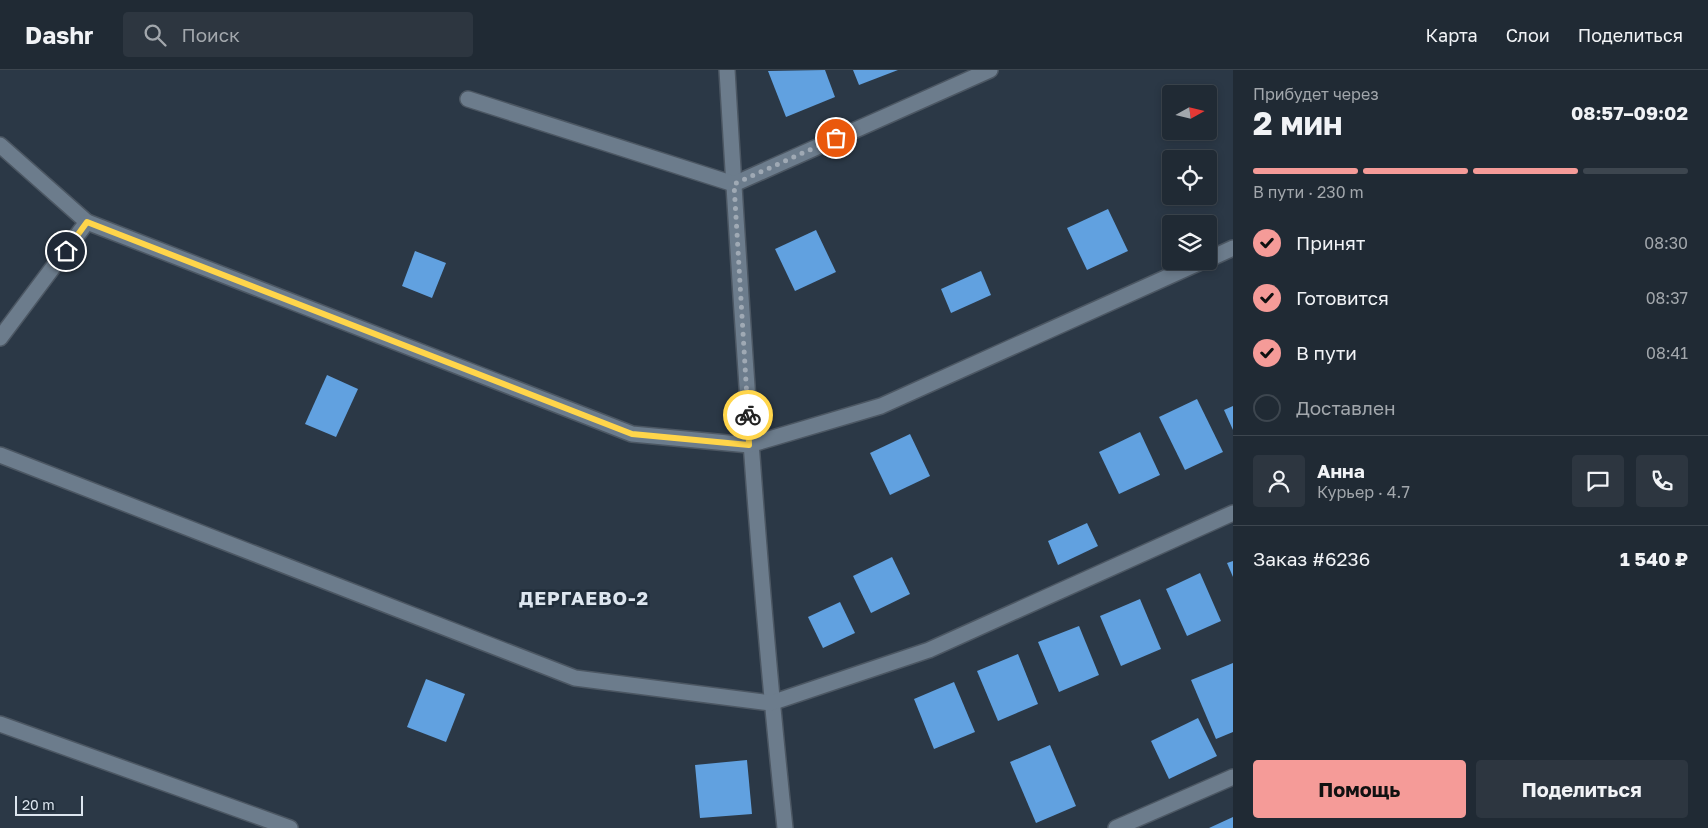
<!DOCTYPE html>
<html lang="ru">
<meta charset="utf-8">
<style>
:root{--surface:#202a34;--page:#2d3640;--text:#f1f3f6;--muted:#a2a7ac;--line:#3d464f;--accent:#f59b98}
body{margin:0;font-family:"Golos Text",sans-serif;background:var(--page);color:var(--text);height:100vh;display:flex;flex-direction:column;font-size:19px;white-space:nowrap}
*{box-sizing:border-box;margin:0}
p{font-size:16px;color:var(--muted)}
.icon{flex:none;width:28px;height:28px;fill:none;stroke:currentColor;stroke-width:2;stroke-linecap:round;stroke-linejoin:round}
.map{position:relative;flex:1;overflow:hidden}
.panel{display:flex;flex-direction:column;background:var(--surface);width:475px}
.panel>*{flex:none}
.needle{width:32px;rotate:82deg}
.buttons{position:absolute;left:1162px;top:15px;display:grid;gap:10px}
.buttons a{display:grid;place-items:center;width:55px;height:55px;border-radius:5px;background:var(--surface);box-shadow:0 2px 8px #0003,0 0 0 1px var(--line);font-size:25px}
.scale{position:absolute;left:15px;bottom:12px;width:68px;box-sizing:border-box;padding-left:5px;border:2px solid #dde6ef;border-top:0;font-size:14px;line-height:18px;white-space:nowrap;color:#dde6ef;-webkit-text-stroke:4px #212e3b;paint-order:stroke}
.pin{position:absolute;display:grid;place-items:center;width:42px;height:42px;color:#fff;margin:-21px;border:2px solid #fff;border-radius:50%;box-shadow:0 1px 5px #0007}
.courier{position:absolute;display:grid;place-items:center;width:50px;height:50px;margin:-25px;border:4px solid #ffd54a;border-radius:50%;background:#fff;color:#222;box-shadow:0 1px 6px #0007}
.head em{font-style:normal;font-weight:700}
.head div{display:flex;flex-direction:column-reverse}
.head{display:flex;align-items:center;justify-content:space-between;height:85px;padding:0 20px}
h1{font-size:32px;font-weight:700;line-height:38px}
.bar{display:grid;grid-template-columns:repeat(4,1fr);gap:8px 5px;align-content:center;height:60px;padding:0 20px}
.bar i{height:6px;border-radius:4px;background:var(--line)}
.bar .on{background:var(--accent)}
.bar p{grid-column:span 4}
.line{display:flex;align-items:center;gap:12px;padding:0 20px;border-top:1px solid var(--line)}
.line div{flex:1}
.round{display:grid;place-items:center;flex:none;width:52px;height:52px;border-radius:5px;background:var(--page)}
ol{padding:0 20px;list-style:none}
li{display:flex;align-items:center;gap:15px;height:55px}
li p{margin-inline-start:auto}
li .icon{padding:5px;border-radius:50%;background:var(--accent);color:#111;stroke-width:4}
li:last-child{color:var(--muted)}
li i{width:28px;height:28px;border:2px solid var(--line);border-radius:50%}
.primary-button{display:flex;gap:10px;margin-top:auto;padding:10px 20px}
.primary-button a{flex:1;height:58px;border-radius:5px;background:var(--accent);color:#111;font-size:20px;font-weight:700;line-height:58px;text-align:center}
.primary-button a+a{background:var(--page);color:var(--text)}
header{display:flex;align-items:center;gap:30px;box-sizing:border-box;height:70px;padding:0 25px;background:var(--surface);border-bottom:1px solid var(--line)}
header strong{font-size:24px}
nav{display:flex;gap:28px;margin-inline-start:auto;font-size:18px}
.search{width:350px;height:45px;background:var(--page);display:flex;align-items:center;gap:12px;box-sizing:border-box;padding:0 18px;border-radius:5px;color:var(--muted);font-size:19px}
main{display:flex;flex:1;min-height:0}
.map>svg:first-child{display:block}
</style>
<header>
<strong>Dashr</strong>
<div class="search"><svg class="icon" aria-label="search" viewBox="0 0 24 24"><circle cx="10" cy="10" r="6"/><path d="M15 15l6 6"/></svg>Поиск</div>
<nav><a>Карта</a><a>Слои</a><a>Поделиться</a></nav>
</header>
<main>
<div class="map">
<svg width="1233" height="758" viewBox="0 0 1233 758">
<rect width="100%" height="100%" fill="#2b3846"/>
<g fill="#61a1e0">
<polygon points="825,0 835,27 786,47 768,1"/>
<polygon points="853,0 898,0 859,15"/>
<polygon points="1108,139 1128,181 1087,200 1067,158"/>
<polygon points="816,160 836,202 795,221 775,179"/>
<polygon points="415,181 446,193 432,228 402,216"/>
<polygon points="981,201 991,225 951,243 941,219"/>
<polygon points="327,305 358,319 336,367 305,354"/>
<polygon points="1197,329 1223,382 1185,400 1159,347"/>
<polygon points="1233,336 1233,360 1224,340"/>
<polygon points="1140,362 1160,405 1119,424 1099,382"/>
<polygon points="910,364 930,406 890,425 870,383"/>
<polygon points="1087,453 1098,476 1058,495 1048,471"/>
<polygon points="892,487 910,524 871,543 853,506"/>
<polygon points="1233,491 1233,507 1227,493"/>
<polygon points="1200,503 1221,551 1187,566 1166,519"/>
<polygon points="1140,529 1161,579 1121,596 1100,546"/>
<polygon points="840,532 855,563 823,578 808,547"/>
<polygon points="1079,556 1099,605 1059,622 1038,572"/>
<polygon points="1018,584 1038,634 998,651 977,601"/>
<polygon points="1233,593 1233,662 1216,669 1191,610"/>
<polygon points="426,609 465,624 446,672 407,657"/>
<polygon points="954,612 975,662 934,679 914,629"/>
<polygon points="1198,648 1217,686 1169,709 1151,671"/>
<polygon points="1050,675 1076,736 1036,753 1010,692"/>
<polygon points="747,690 752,744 700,748 695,695"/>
<polygon points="1233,747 1233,758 1209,758"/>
</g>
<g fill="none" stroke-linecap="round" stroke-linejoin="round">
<g stroke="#4c5763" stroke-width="18">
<g id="street">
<path d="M727,0C742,253 758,506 785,758"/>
<polyline points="468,29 734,114 990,0"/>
<polyline points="0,75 87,152 632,364 749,375 881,336 1203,191"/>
<polyline points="1209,189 1233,178"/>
<polyline points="0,268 87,152"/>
<polyline points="0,385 575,608 771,633 929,580 1233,443"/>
<polyline points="0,654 290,758"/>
<polyline points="1116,758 1233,707"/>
</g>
</g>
<use href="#street" stroke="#6c7c8c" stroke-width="15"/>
</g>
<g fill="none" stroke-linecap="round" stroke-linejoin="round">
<polyline stroke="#9fa9b4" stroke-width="5" stroke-dasharray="0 9" points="748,345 734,114 836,68"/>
<polyline stroke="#ffd54a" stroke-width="6" points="66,181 87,152 632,364 749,375 748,345"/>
</g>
<g text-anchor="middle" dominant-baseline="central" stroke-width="5" stroke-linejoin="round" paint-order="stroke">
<g font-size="19" font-weight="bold" letter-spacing="1" fill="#dde6ef" stroke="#212e3b">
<text x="584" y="527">ДЕРГАЕВО-2</text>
</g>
</g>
</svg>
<div class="buttons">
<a><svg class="needle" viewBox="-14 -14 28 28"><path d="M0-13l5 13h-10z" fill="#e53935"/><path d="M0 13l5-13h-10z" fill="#a2a7ac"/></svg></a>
<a><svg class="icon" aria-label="locate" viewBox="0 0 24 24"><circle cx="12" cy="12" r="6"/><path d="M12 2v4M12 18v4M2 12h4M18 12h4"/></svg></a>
<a><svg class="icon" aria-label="layers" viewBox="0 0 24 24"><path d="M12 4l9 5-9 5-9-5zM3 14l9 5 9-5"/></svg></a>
</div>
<div class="scale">20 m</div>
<div class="pin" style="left:836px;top:68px;background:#ea580c"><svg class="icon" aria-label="bag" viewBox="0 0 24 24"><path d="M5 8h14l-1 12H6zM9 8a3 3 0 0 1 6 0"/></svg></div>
<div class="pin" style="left:66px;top:181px;background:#1f2937"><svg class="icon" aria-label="home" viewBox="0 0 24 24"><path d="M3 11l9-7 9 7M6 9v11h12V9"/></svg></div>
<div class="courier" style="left:748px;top:345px"><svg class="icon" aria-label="bike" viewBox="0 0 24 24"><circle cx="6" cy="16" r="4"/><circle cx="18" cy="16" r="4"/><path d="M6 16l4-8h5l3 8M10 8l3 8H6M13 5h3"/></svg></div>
</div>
<section class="panel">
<div class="head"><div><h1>2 мин</h1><p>Прибудет через</p></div><em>08:57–09:02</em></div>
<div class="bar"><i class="on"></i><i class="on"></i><i class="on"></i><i></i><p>В пути · 230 m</p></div>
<ol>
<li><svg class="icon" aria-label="check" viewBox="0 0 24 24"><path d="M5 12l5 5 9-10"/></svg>Принят<p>08:30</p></li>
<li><svg class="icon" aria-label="check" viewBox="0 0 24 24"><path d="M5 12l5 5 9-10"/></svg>Готовится<p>08:37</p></li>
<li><svg class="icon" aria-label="check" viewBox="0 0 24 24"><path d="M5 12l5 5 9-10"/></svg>В пути<p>08:41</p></li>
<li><i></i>Доставлен</li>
</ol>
<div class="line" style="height:90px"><a class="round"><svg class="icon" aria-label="person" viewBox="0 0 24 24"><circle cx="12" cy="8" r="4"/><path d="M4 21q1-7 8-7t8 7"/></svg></a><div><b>Анна</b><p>Курьер · 4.7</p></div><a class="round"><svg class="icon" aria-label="chat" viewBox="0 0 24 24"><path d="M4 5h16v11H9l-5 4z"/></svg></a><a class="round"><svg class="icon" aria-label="phone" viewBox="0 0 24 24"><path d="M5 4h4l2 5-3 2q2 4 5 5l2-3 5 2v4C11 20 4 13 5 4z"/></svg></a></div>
<div class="line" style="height:65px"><div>Заказ #6236</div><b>1 540 ₽</b></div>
<div class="primary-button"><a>Помощь</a><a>Поделиться</a></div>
</section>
</main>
